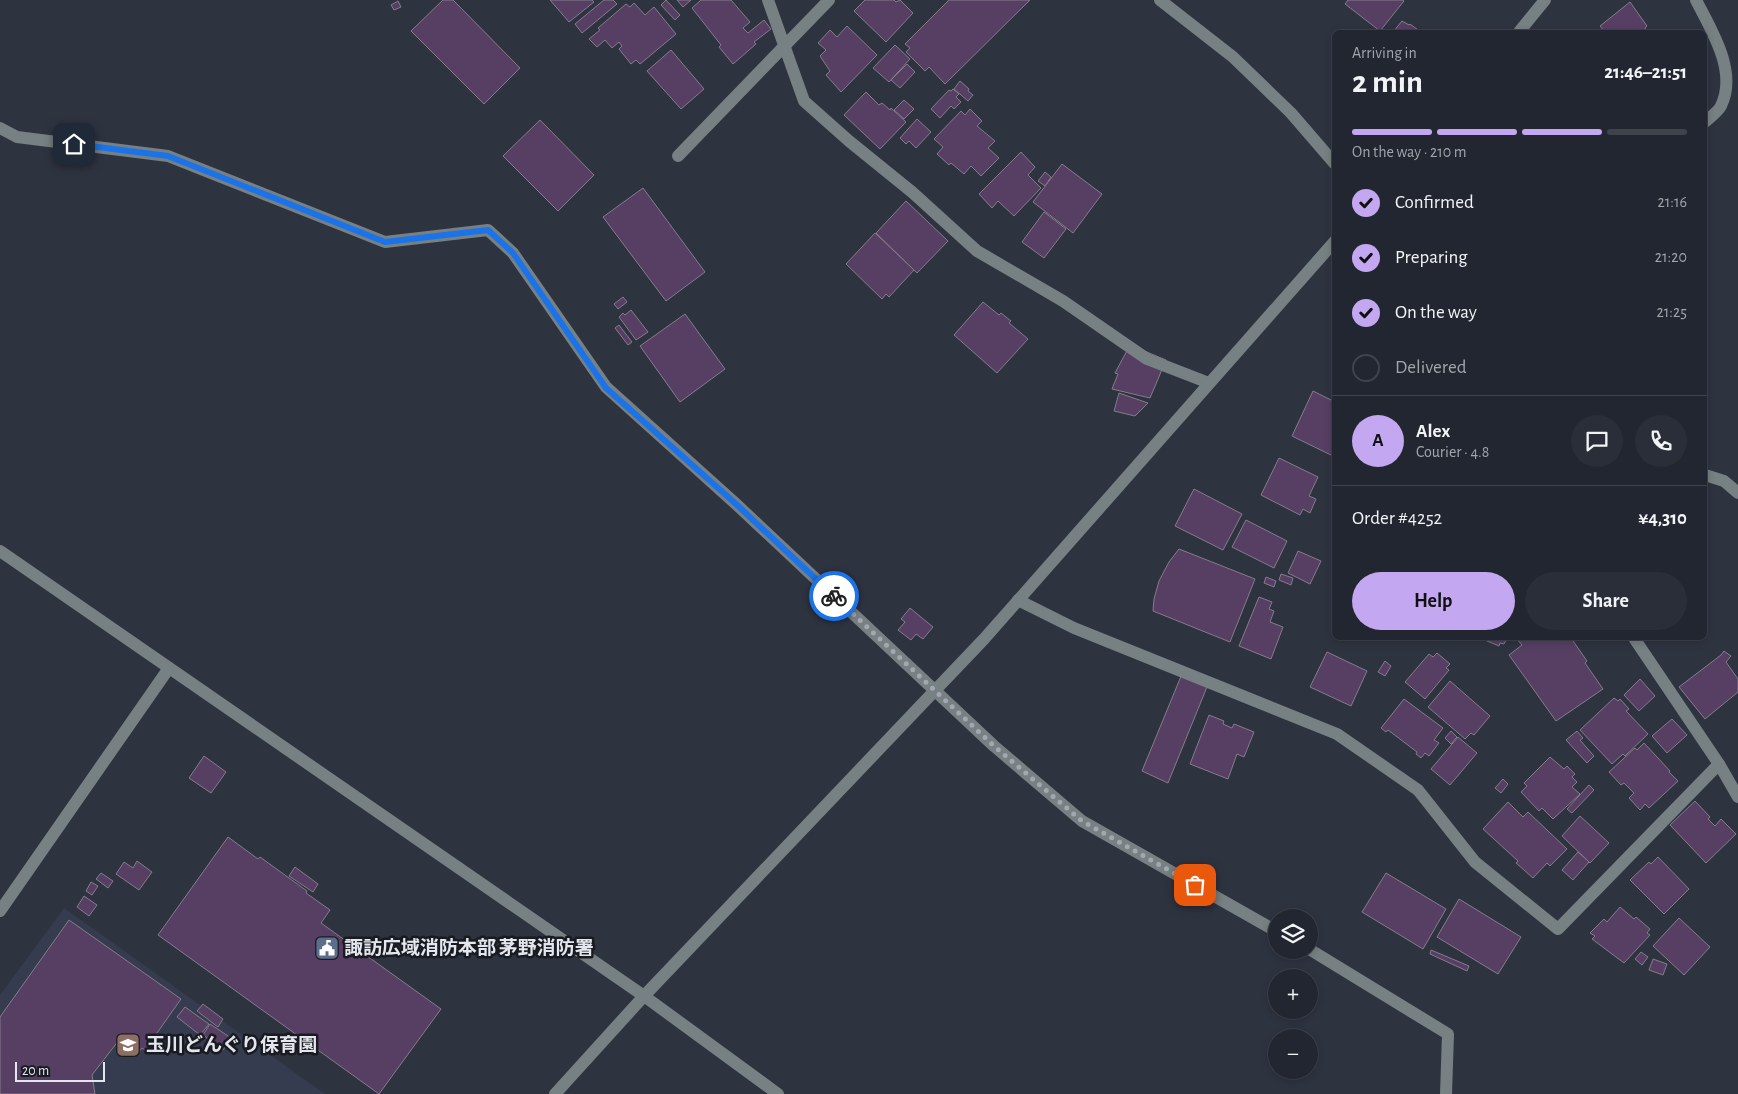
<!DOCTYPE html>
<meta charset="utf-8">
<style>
:root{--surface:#222630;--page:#2a2e38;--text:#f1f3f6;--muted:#a2a5ab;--line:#3f434c;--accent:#c4a7f1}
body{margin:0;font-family:"Alegreya Sans","Noto Sans JP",sans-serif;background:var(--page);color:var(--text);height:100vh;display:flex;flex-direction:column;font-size:19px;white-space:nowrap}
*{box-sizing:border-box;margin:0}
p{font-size:16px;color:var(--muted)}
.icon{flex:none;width:28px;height:28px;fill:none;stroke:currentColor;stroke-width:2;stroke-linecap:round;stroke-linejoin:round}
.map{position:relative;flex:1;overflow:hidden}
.side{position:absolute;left:1332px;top:30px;width:375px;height:610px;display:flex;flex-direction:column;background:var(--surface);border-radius:8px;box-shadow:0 2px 8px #0003,0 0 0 1px var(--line)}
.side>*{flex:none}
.tools{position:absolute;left:1268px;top:909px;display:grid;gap:10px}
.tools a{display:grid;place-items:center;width:50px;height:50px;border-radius:50%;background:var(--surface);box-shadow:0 2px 8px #0003,0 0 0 1px var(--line);font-size:25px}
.scale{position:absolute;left:15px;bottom:12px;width:90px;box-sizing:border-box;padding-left:5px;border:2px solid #e3e6ee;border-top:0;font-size:14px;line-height:18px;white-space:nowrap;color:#e3e6ee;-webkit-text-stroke:4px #191b21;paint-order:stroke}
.pin{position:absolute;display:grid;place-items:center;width:42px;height:42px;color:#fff;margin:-21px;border-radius:10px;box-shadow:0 2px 8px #0006}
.courier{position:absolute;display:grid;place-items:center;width:50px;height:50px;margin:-25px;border:4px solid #1a73e8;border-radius:50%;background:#fff;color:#222;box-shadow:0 1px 6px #0007}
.headline em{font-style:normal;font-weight:600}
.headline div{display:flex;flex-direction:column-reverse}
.headline{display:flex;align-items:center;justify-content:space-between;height:85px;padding:0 20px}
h1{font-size:32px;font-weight:600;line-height:38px}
.bar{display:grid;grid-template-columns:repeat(4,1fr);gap:8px 5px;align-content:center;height:60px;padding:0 20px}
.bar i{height:6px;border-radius:4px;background:var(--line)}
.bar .active{background:var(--accent)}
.bar p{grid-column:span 4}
.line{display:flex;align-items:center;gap:12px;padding:0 20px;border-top:1px solid var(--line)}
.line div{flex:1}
.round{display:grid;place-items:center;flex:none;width:52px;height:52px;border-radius:26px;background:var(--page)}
ol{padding:0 20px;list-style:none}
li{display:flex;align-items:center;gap:15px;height:55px}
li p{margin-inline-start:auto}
li .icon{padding:5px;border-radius:50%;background:var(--accent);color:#111;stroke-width:4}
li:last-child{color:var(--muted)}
li i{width:28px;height:28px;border:2px solid var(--line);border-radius:50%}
.action{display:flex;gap:10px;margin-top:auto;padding:10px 20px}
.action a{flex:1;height:58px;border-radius:30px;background:var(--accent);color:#111;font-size:20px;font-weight:600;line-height:58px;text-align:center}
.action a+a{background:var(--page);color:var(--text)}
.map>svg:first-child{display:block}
</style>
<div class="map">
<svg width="1738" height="1094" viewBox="0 0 1738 1094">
<rect width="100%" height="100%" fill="#2e3340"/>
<polygon fill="#363c4f" points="64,908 325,1094 0,1094 0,995"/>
<g fill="#563f63" stroke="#857c8b">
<polygon points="443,0 453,0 520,68 484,104 411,31"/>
<polygon points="550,0 592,0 594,2 569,22"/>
<polygon points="604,0 613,0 617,4 582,33 575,24"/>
<polygon points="666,0 680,15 675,20 661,5"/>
<polygon points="677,0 691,0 683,7"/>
<polygon points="701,0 731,0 750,22 743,28 748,33 764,20 771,29 754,42 756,44 733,64 719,47 721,45 692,8"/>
<polygon points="865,0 894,0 896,2 900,0 913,13 886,42 854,11"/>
<polygon points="949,0 1030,0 945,84 929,67 925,71 906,52 910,48 905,44"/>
<polygon points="1348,0 1403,0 1404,1 1380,31 1345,4"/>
<polygon points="398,1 401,7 394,10 391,5"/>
<polygon points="1630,2 1647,26 1645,28 1647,32 1605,32 1600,26"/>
<polygon points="634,3 645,15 654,7 676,34 640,64 636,60 631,64 619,49 622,46 619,42 612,48 605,40 597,47 589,39 600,30 598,28 626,4 630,7"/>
<polygon points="1402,21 1409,25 1410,24 1421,32 1393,32"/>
<polygon points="847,26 877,55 841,92 826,75 830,71 820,56 826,50 818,43 830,30 837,37"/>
<polygon points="895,45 910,59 889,82 873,68"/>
<polygon points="671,50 704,89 681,109 647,71"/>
<polygon points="907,64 915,72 900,88 891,80"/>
<polygon points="960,81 969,89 968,91 973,95 968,101 954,89"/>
<polygon points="953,89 959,94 956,97 961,102 954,109 951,106 940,118 931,109 949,90 951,91"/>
<polygon points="866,92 879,105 882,103 890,110 891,108 906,122 880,149 844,115"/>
<polygon points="904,100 914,109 904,119 894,110"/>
<polygon points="970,109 982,121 977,126 995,141 988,148 999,158 981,176 971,166 964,174 951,163 949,165 937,154 943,147 934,139 961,111 965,115"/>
<polygon points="917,119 931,132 916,148 909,141 906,144 900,138"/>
<polygon points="540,120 594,175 558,211 503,156"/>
<polygon points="1021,152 1035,167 1028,175 1041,188 1014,216 998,201 992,208 979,194"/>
<polygon points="1062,164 1102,194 1073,233 1033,202"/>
<polygon points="1045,172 1051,177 1045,186 1038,181"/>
<polygon points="643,188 705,272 666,301 603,217"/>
<polygon points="906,201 948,241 917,273 876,233"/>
<polygon points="1044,212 1066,229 1044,258 1022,242"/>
<polygon points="875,233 914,270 889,297 886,294 882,299 846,264"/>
<polygon points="623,297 627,302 618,309 614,304"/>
<polygon points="983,302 999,315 1001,313 1011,321 1009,323 1028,339 997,373 954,335"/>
<polygon points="631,310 648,332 636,340 619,317 623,313 625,315"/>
<polygon points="685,314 725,369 680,402 640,346"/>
<polygon points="619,325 632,342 628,345 615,328"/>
<polygon points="1130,345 1166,360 1150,398 1112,389 1118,374 1115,373"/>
<polygon points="1313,391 1335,402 1335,457 1292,436"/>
<polygon points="1119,393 1148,403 1135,416 1114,411"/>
<polygon points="1279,458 1318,477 1309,496 1316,499 1310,513 1303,509 1300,515 1261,495"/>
<polygon points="1194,489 1242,514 1223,550 1175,526"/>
<polygon points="1246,520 1287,541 1274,568 1232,547"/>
<polygon points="1179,549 1255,579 1230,642 1153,611 1154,599 1159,581 1169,562"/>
<polygon points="1298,551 1321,561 1310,584 1288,573"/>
<polygon points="1281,574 1293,578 1291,585 1279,580"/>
<polygon points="1266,577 1276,581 1274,587 1264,583"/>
<polygon points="1259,597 1272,602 1269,609 1274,611 1270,622 1283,627 1271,659 1239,646"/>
<polygon points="910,608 933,627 923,639 916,634 911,640 898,630 905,622 901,619"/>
<polygon points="1480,638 1507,638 1504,644 1500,643 1499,646"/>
<polygon points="1516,638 1559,638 1562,641 1567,638 1571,638 1587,661 1585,663 1603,689 1556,721 1509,655 1522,645"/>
<polygon points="1724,651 1731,656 1726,662 1738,679 1738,692 1705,719 1679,687 1721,655"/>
<polygon points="1327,652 1367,671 1351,706 1310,687"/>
<polygon points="1437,653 1450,664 1446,668 1449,670 1425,699 1405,682 1429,654 1433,657"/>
<polygon points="1385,661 1391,666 1385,676 1378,672"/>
<polygon points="1184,669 1209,682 1168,783 1142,771"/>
<polygon points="1640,679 1655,696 1639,711 1624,695"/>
<polygon points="1450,681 1490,716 1474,735 1471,733 1465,739 1428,707"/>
<polygon points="1614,698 1618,701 1620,699 1629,709 1626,711 1648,734 1625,756 1623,754 1612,764 1580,730"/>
<polygon points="1404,699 1443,728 1434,740 1439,743 1429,756 1425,753 1421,758 1416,754 1417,752 1388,730 1386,732 1381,728"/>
<polygon points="1209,715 1224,721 1223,724 1232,728 1234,724 1254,732 1244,757 1237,754 1228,779 1190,764"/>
<polygon points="1672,719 1687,735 1667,753 1652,736"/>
<polygon points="1451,731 1457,737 1451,744 1445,738"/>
<polygon points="1577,731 1583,738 1580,740 1594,756 1587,763 1566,740"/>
<polygon points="1458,737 1477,753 1450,785 1431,769"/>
<polygon points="1644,743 1670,771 1669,772 1678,781 1649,808 1645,804 1640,810 1629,798 1634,793 1624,783 1621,785 1609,772 1635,748 1637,750"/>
<polygon points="204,756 226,772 211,793 189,778"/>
<polygon points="1550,757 1564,769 1567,766 1575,774 1572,777 1577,782 1572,787 1580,794 1553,819 1542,808 1539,811 1521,792 1527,786 1524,783"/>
<polygon points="1503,779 1508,784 1501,793 1495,788"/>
<polygon points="1589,785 1594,790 1572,813 1567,809"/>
<polygon points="1695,801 1710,817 1708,819 1715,826 1721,819 1736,834 1706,863 1670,825"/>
<polygon points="1508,802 1523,817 1528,812 1567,849 1550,866 1547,863 1533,878 1516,863 1518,861 1483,829"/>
<polygon points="1580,816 1609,843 1590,863 1562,836"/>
<polygon points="228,837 258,859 260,857 307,891 306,893 330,910 321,923 441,1009 379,1094 158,935"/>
<polygon points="1578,852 1589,862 1573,880 1562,870"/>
<polygon points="1658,857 1689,889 1664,914 1630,880 1649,862 1651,864"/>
<polygon points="137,861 152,872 139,890 116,874 124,862 133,868"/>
<polygon points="295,867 318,884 313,892 289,876"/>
<polygon points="101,873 113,881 108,888 96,879"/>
<polygon points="1386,873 1446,909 1423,949 1362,912"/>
<polygon points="91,882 98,886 92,895 86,891"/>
<polygon points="84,896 97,905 89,916 77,907"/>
<polygon points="1459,899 1521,937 1498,974 1437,937"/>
<polygon points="1620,907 1634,919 1636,917 1650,929 1647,933 1650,935 1624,963 1592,939 1595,936 1590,933 1604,919 1607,922"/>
<polygon points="1679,918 1710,947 1684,975 1653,946"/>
<polygon points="69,920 181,999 145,1050 142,1048 137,1054 119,1040 92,1075 95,1094 0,1094 0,1017"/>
<polygon points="1431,950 1469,966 1467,971 1430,954"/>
<polygon points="1641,952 1648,957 1642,965 1635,959"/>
<polygon points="1653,959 1667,964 1663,975 1649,970"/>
<polygon points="203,1004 223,1019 218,1027 197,1011"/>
<polygon points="185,1007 209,1024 200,1035 177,1017"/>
<polygon points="210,1024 231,1038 223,1050 203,1035"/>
</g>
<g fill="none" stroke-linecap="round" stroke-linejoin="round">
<g stroke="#778082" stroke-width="12">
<polyline points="768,0 804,101 849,141 912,192 977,251 1063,301 1147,359 1209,383"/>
<polyline points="1160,0 1233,57 1291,113 1335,164"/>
<path d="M1696,0C1711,30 1738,71 1721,106C1718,112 1710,117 1705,122"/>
<polyline points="1519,32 1545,0"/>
<polyline points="0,128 17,137 168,156 385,242 488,230 513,253 606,387 736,504 994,746 1082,821 1276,931"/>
<polyline points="678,156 829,0"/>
<polyline points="1705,475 1724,481 1738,493"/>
<polyline points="0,551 644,996 778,1094"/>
<polyline points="1018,600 1074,628 1337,734 1418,790 1475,862 1558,929 1719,764"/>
<polyline points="1634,638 1719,764 1738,797"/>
<polyline points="0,911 169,668"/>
<polyline points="1309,949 1448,1034 1446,1094"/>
<polyline points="555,1094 644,996 984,639 1335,241"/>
</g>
</g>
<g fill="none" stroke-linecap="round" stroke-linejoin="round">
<polyline stroke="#a4a7b1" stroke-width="5" stroke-dasharray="0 9" points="834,596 994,746 1082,821 1195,885"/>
<polyline stroke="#1a73e8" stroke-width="6" points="74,144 168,156 385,242 488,230 513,253 606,388 736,504 834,596"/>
</g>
<defs>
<g id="civic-square" transform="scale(1.25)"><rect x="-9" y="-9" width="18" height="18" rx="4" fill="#5c6f8a" stroke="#191b21"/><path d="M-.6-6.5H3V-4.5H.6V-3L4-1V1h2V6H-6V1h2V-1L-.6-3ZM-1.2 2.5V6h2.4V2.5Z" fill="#fff"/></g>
<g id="school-square" transform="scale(1.25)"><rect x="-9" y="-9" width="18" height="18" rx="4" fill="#8d6e63" stroke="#191b21"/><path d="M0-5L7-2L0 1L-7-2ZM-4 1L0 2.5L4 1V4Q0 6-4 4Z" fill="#fff"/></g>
</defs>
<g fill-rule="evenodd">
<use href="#civic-square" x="327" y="948"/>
<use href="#school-square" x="128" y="1045"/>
</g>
<g text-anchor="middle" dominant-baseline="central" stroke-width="5" stroke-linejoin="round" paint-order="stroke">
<g font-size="19" font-weight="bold" fill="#e3e6ee" stroke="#191b21" text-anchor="start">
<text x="344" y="948">諏訪広域消防本部 茅野消防署</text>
<text x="146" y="1045">玉川どんぐり保育園</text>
</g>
</g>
</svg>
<div class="tools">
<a><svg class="icon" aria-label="layers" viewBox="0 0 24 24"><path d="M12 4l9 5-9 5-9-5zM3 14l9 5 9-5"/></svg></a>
<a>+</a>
<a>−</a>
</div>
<div class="scale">20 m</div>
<div class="pin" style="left:1195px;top:885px;background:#ea580c"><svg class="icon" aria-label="bag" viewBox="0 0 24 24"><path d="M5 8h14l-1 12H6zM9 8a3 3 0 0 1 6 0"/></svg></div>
<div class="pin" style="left:74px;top:144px;background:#1f2937"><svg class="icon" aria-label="home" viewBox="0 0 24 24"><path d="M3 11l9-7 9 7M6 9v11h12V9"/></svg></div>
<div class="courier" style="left:834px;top:596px"><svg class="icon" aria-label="bike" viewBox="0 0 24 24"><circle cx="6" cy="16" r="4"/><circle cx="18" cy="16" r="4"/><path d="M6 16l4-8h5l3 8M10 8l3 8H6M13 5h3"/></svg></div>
<section class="side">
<div class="headline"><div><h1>2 min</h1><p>Arriving in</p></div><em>21:46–21:51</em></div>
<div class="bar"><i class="active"></i><i class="active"></i><i class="active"></i><i></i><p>On the way · 210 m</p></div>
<ol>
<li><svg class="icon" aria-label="check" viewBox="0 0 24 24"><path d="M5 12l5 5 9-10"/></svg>Confirmed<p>21:16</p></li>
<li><svg class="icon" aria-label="check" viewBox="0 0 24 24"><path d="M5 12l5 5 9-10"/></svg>Preparing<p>21:20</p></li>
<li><svg class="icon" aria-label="check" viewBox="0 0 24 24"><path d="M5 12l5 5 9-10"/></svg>On the way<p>21:25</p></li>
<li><i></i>Delivered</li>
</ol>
<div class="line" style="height:90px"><b class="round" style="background:var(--accent);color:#111">A</b><div><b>Alex</b><p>Courier · 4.8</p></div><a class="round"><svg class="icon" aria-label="chat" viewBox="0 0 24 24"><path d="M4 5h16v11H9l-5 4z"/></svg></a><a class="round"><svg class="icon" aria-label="phone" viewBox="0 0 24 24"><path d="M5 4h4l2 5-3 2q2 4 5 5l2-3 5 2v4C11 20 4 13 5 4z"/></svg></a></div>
<div class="line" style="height:65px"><div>Order #4252</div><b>¥4,310</b></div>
<div class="action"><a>Help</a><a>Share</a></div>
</section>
</div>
